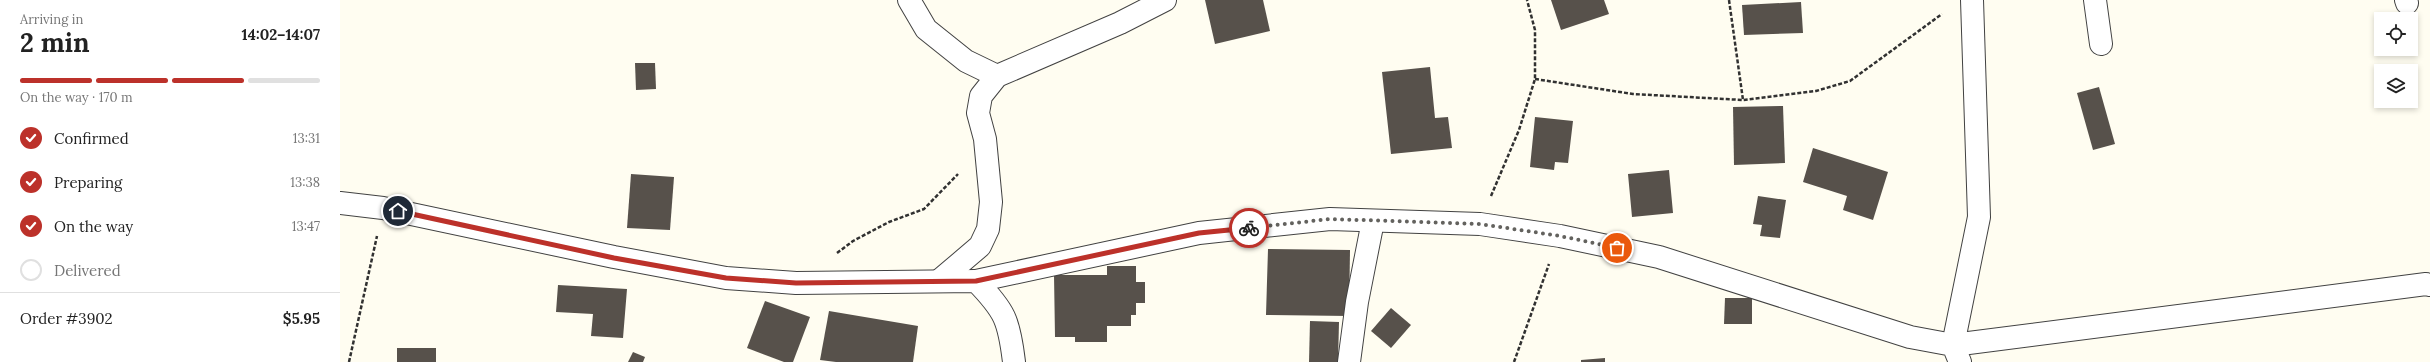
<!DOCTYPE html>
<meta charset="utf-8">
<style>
:root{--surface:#fff;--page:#f6f6f6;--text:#222;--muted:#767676;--line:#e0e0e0;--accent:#bc312a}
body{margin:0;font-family:Lora,serif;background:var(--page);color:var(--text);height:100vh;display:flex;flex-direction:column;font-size:15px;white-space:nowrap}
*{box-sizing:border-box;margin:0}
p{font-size:13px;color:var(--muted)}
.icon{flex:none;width:22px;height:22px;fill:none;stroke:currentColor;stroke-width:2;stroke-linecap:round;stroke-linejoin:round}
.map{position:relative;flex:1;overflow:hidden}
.sheet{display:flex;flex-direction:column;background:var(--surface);width:340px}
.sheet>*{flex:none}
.buttons{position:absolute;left:2034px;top:12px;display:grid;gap:8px}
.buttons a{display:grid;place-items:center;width:44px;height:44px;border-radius:0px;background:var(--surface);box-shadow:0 2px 6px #0003;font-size:20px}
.pin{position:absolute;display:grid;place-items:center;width:34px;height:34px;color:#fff;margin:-17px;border:2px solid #fff;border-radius:50%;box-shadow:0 1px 4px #0007}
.courier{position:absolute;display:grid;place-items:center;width:40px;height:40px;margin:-20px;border:3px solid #bc312a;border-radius:50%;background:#fff;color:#222;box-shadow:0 1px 5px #0007}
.head em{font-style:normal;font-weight:700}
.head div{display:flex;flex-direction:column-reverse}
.head{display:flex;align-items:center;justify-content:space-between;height:68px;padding:0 20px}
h1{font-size:26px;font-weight:700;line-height:30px}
.bar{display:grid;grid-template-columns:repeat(4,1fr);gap:6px 4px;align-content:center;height:48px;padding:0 20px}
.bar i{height:5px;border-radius:3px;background:var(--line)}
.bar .active{background:var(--accent)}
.bar p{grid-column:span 4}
.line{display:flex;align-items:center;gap:10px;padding:0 20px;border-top:1px solid var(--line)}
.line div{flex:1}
ol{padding:0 20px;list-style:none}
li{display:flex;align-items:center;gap:12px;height:44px}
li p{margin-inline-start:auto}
li .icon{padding:4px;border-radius:50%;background:var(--accent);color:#fff;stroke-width:4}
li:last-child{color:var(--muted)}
li i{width:22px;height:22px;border:2px solid var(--line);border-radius:50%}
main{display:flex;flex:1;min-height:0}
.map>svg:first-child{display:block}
</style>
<main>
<section class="sheet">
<div class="head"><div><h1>2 min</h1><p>Arriving in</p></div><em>14:02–14:07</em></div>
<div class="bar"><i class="active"></i><i class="active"></i><i class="active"></i><i></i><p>On the way · 170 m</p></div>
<ol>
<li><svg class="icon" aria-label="check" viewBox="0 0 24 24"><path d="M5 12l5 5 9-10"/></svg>Confirmed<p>13:31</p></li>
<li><svg class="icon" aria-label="check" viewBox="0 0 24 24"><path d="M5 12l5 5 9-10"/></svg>Preparing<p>13:38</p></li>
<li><svg class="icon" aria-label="check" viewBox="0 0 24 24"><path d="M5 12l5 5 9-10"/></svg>On the way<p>13:47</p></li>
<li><i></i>Delivered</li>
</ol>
<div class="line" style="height:52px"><div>Order #3902</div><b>$5.95</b></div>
</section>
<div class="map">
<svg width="2090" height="362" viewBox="0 0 2090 362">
<rect width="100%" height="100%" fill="#fffdf1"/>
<g fill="#57514b">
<polygon points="865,0 923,0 930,31 875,44"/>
<polygon points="1211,0 1264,0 1269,14 1221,30"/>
<polygon points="1461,2 1463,33 1404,35 1402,5"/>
<polygon points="295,63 315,63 316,89 296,90"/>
<polygon points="1090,67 1095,118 1108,117 1112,148 1051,154 1042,72"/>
<polygon points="1759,87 1775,144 1753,150 1737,93"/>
<polygon points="1443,106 1445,163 1394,165 1393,107"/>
<polygon points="1195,117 1233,121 1228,163 1215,162 1214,170 1190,167"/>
<polygon points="1473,148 1548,172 1533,220 1503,210 1507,196 1463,182"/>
<polygon points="1329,170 1333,213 1292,217 1288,174"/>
<polygon points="291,174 334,177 330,230 287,228"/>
<polygon points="1418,196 1446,200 1440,238 1420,236 1422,225 1413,224"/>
<polygon points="928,249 1010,250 1009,316 926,315"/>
<polygon points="767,266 796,266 796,282 805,282 805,303 796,303 796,315 791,315 791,326 767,326 767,342 735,342 735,337 715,337 714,275 767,275"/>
<polygon points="218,285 287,289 283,338 251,336 253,314 216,312"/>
<polygon points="1385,298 1412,298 1412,324 1384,324"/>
<polygon points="425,301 470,317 453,362 444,362 407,348"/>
<polygon points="1051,308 1071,325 1051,348 1031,331"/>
<polygon points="489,311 578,326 573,362 496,362 480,360"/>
<polygon points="970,321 999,322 998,362 969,362"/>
<rect x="57" y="348" width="39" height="14"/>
<polygon points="293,352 305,357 303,362 288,362"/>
<polygon points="1265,358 1265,362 1241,362 1241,360"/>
</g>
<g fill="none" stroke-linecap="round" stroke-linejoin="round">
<g stroke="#424242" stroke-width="24">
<g id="street">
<polyline points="569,0 586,29 626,61 657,76"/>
<polyline points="1632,0 1639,217 1613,345 2086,284 2090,285"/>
<polyline points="1755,0 1761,44"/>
<polyline points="2066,0 2067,3"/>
<path d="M0,203L43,208L274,257L386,278L456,283L636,281C665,311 669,320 674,362"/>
<polyline points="600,280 640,246 648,229 651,202 645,139 638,113 641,96 657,76 780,23 825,0"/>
<polyline points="636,281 859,233 990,219 1140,224 1220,236 1319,257 1570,337 1613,345 1620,362"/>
<polyline points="1009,362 1017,302 1033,221"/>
</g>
</g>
<g stroke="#313131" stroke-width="2.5" stroke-dasharray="4 2" stroke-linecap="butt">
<polyline points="1389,0 1403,100"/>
<polyline points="1195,79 1293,94 1403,100 1476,91 1510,81 1602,14"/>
<polyline points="1151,196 1179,130 1195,79 1195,30 1187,0"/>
<polyline points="497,253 513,241 549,222 584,209 618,174"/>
<polyline points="9,362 37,236"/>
<polyline points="1174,362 1209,264"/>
</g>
<use href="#street" stroke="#fff" stroke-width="22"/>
</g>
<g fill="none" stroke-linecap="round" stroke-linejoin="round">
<polyline stroke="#63625e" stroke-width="4" stroke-dasharray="0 7.2" points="909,228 990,219 1140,224 1220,236 1277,248"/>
<polyline stroke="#bc312a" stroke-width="5" points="58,211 274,258 386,278 456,283 636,281 859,233 909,228"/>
</g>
</svg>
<div class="buttons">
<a><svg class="icon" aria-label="locate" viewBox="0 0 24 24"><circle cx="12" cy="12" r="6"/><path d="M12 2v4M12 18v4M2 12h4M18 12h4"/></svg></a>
<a><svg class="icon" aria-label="layers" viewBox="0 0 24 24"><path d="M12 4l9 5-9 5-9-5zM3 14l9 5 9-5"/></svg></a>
</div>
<div class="pin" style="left:1277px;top:248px;background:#ea580c"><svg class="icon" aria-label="bag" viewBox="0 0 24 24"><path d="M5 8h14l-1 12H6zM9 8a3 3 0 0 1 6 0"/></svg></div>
<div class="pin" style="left:58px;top:211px;background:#1f2937"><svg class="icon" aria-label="home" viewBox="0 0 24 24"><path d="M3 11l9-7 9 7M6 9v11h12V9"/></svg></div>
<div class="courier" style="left:909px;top:228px"><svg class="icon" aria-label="bike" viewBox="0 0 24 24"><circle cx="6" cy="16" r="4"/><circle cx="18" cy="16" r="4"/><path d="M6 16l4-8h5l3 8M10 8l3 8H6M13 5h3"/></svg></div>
</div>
</main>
